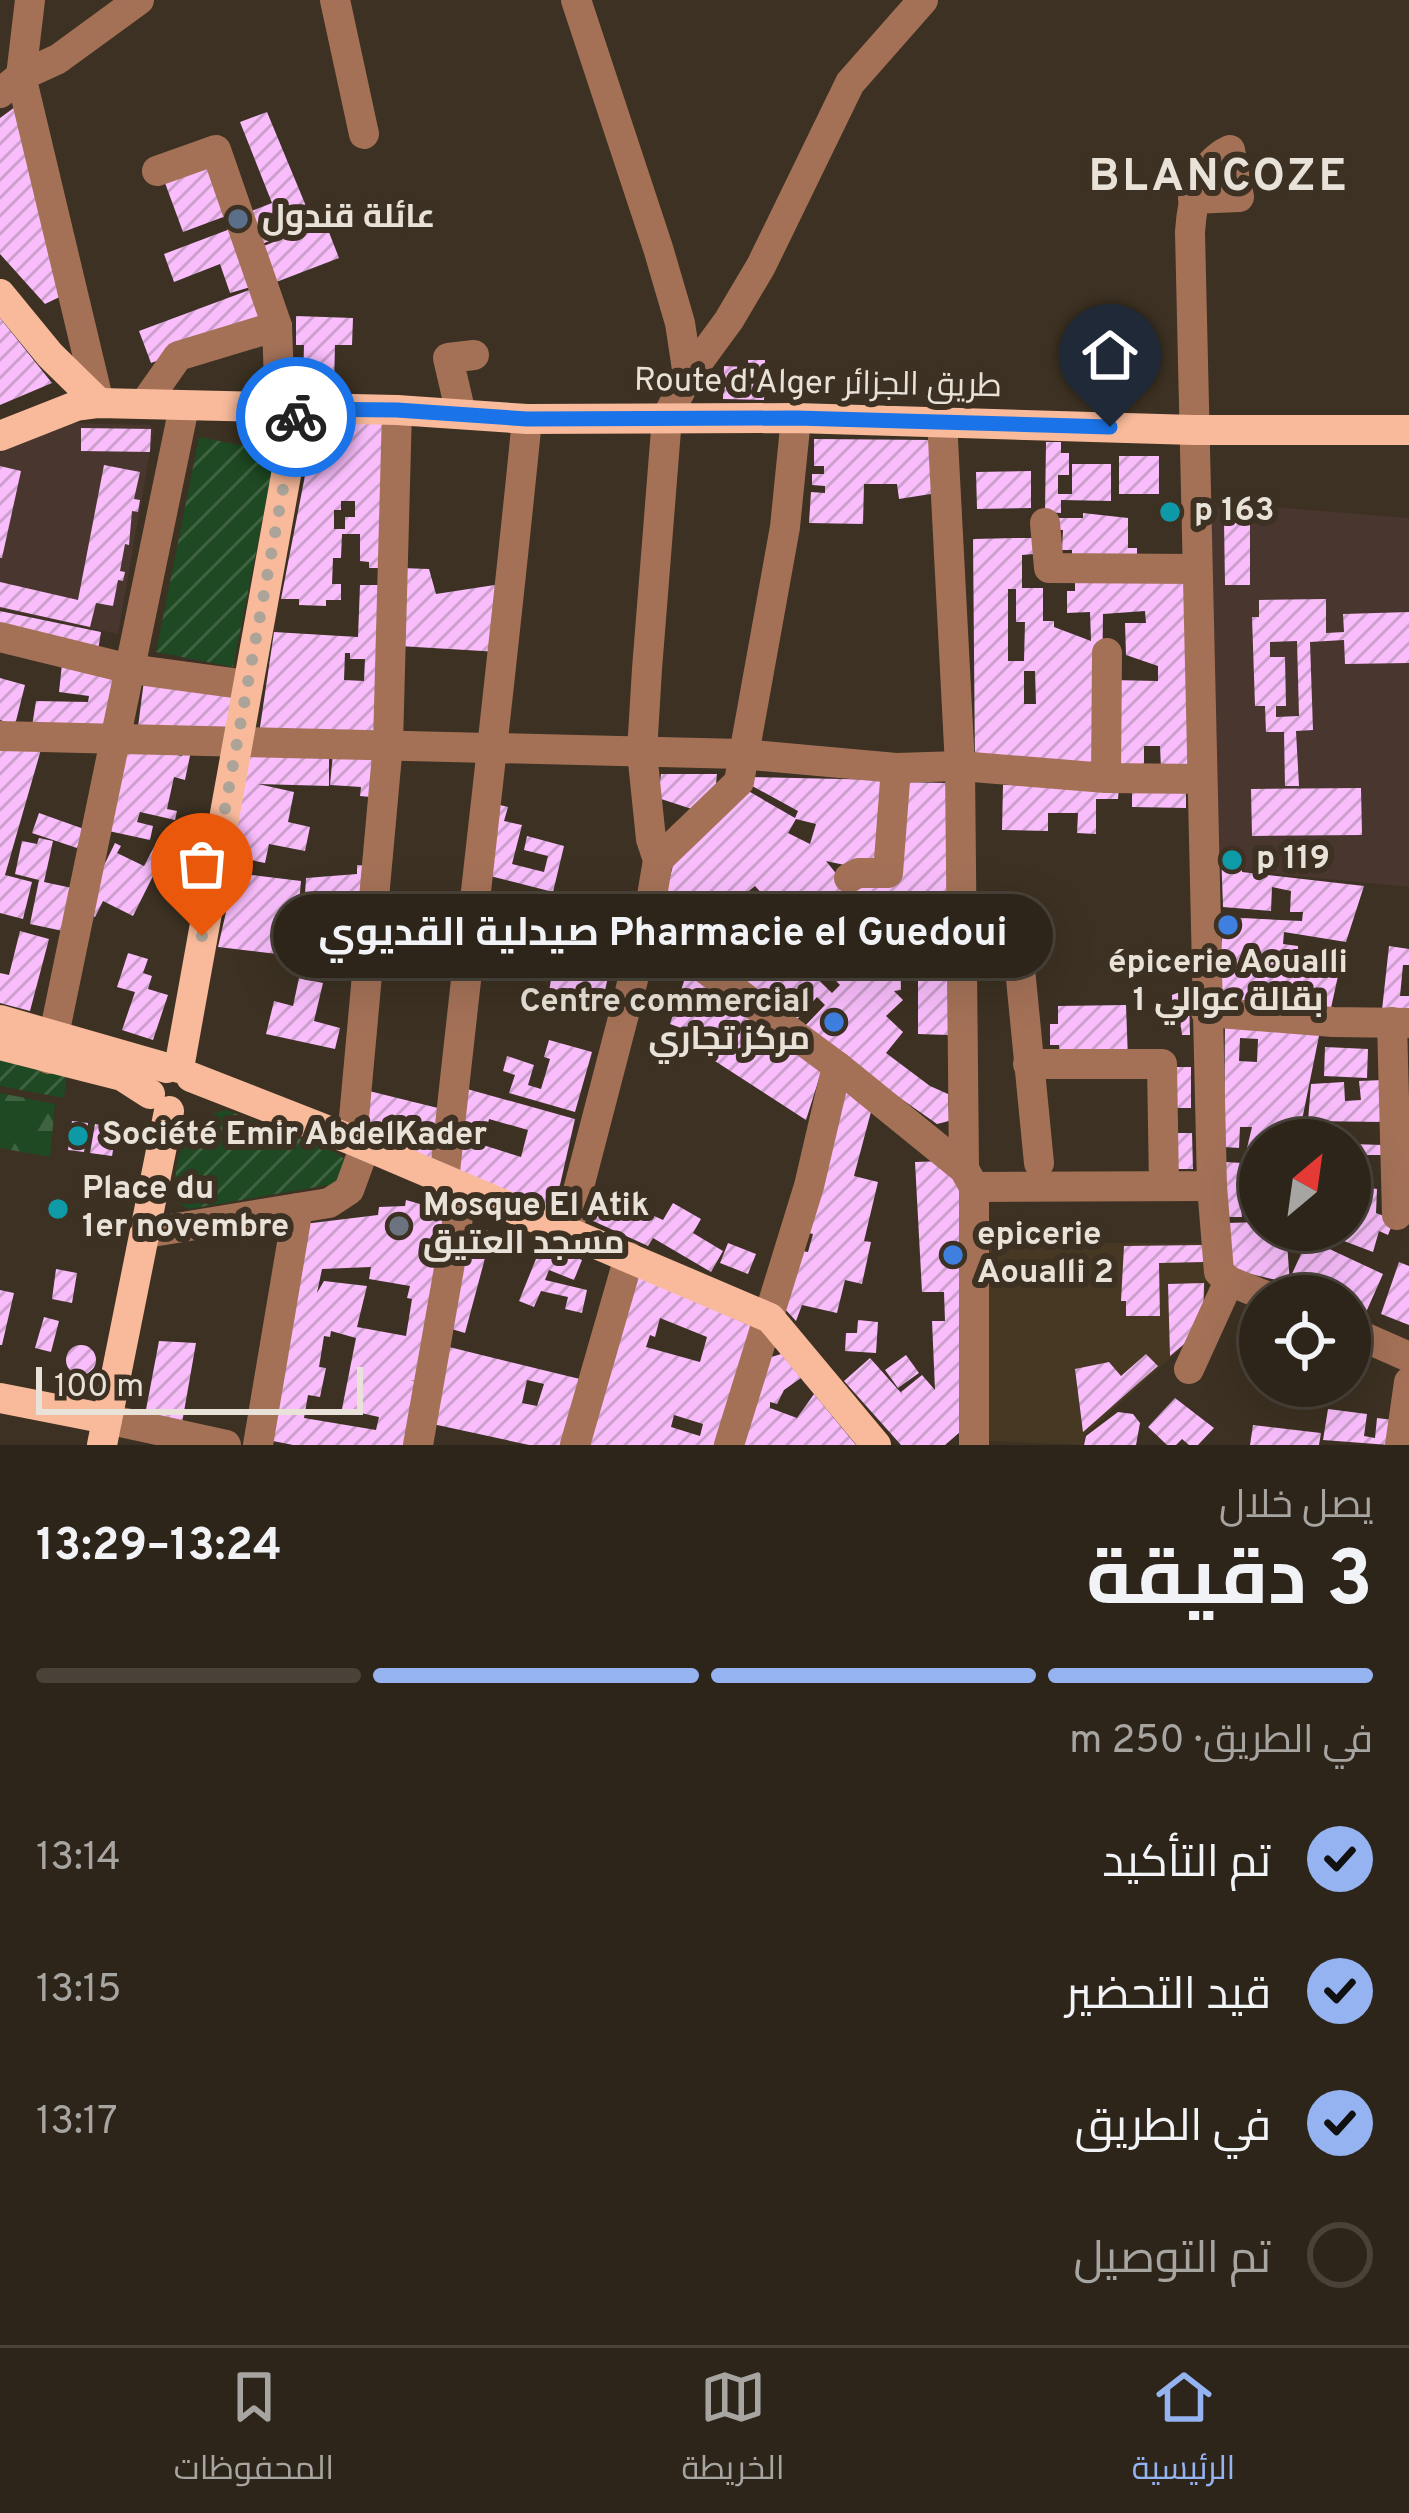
<!DOCTYPE html>
<html lang="ar">
<meta charset="utf-8">
<style>
:root{--surface:#2d251a;--page:#393127;--text:#f1f3f6;--muted:#a7a5a2;--line:#484239;--accent:#95b2f1}
body{margin:0;font-family:Overpass,Cairo,sans-serif;background:var(--page);color:var(--text);direction:rtl;height:100vh;display:flex;flex-direction:column;font-size:45px;white-space:nowrap}
*{box-sizing:border-box;margin:0}
p{font-size:39px;color:var(--muted)}
.icon{flex:none;width:66px;height:66px;fill:none;stroke:currentColor;stroke-width:2;stroke-linecap:round;stroke-linejoin:round}
.map{position:relative;height:1445px;overflow:hidden;direction:ltr}
.panel{display:flex;flex-direction:column;background:var(--surface);flex:1}
.panel>*{flex:none}
.needle{width:78px;rotate:29deg}
.fabs{position:absolute;left:1239px;top:1119px;display:grid;gap:24px}
.fabs a{display:grid;place-items:center;width:132px;height:132px;border-radius:50%;background:var(--surface);box-shadow:0 12px 48px #0002,0 0 0 3px var(--line);font-size:60px}
.scale{position:absolute;left:36px;bottom:30px;width:327px;box-sizing:border-box;padding-left:12px;border:6px solid #e8e2d8;border-top:0;font-size:33px;line-height:42px;white-space:nowrap;color:#e8e2d8;-webkit-text-stroke:9px #3c3122;paint-order:stroke}
.pin{position:absolute;display:grid;place-items:center;width:102px;height:102px;color:#fff;margin:-123px -51px;border-radius:50% 50% 50% 0;rotate:-45deg;box-shadow:0 0 12px #0007}
.pin .icon{rotate:45deg}
.courier{position:absolute;display:grid;place-items:center;width:120px;height:120px;margin:-60px;border:9px solid #1a73e8;border-radius:50%;background:#fff;color:#222;box-shadow:0 3px 15px #0007}
.bubble{position:absolute;height:84px;border-radius:42px;background:var(--surface);box-shadow:0 12px 48px #0002,0 0 0 3px var(--line);font-size:39px;font-weight:700;line-height:84px;text-align:center;direction:rtl}
.head em{font-style:normal;font-weight:700}
.head div{display:flex;flex-direction:column-reverse}
.head{display:flex;align-items:center;justify-content:space-between;height:204px;padding:0 36px}
h1{font-size:78px;font-weight:700;line-height:90px}
.bar{display:grid;grid-template-columns:repeat(4,1fr);gap:18px 12px;align-content:center;height:144px;padding:0 36px}
.bar i{height:15px;border-radius:9px;background:var(--line)}
.bar .current{background:var(--accent)}
.bar p{grid-column:span 4}
ol{padding:0 36px;list-style:none}
li{display:flex;align-items:center;gap:36px;height:132px}
li p{margin-inline-start:auto}
li .icon{padding:12px;border-radius:50%;background:var(--accent);color:#111;stroke-width:4}
li:last-child{color:var(--muted)}
li i{width:66px;height:66px;border:6px solid var(--line);border-radius:50%}
.tab-bar{display:flex;justify-content:space-around;align-items:center;height:168px;border-top:3px solid var(--line);background:var(--surface);font-size:33px;color:var(--muted)}
.tab-bar a{display:grid;justify-items:center;gap:6px}
.tab-bar .current{color:var(--accent)}
.map>svg:first-child{display:block}
</style>
<div class="map">
<svg width="1409" height="1445" viewBox="0 0 1409 1445">
<defs>
<pattern id="forest-firs" width="22" height="20" patternUnits="userSpaceOnUse" patternTransform="scale(3)"><rect width="22" height="20" fill="#1e4922"/><path d="M5 1l3.5 6h-7zM16 11l3.5 6h-7z" fill="#3f6341"/></pattern>
<pattern id="garden-furrows" width="10" height="10" patternUnits="userSpaceOnUse" patternTransform="scale(3)"><rect width="10" height="10" fill="#1e4922"/><path d="M-1 1l2-2M0 10L10 0M9 11l2-2" fill="none" stroke="#3f6341"/></pattern>
<pattern id="building-hatch" width="6" height="6" patternUnits="userSpaceOnUse" patternTransform="scale(3)"><rect width="6" height="6" fill="#f9bdfc"/><path d="M-1 1l2-2M0 6l6-6M5 7l2-2" fill="none" stroke="#cc9fcd"/></pattern>
</defs>
<rect width="100%" height="100%" fill="#3c3122"/>
<polygon fill="#463822" points="986,1243 1207,1243 1204,1328 1085,1435 1083,1445 986,1441"/>
<g fill="#49362e">
<polygon points="72,423 149,425 154,429 118,634 0,609 0,452"/>
<polygon points="1211,502 1409,518 1409,887 1244,871 1243,850 1219,851"/>
</g>
<polygon fill="url(#forest-firs)" points="0,1093 55,1104 50,1157 0,1148"/>
<g fill="url(#garden-furrows)">
<polygon points="199,437 276,452 233,667 156,652"/>
<polygon points="0,1052 67,1071 64,1098 0,1086"/>
<path d="M226,1110L337,1153L346,1161L345,1171L334,1184L189,1209L178,1203C169,1165 184,1118 226,1110Z"/>
</g>
<g fill="url(#building-hatch)" fill-rule="evenodd">
<polygon points="15,107 70,292 45,304 0,254 0,118"/>
<polygon points="267,112 313,223 257,246 246,213 272,203 240,122"/>
<polygon points="208,167 226,216 183,232 165,183"/>
<polygon points="325,222 339,258 271,284 256,249"/>
<polygon points="238,226 258,285 230,293 220,264 174,282 164,254"/>
<polygon points="260,286 272,319 151,363 139,331"/>
<polygon points="296,316 353,318 352,345 335,345 334,384 303,384 304,345 296,345"/>
<polygon points="0,318 52,383 0,405"/>
<polygon points="748,360 765,360 764,400 723,399 724,366 748,367"/>
<path d="M388,423L387,568H369V562L360,561V534H342L341,558H333L332,584H341V600H326V606L299,605V599H281L315,424ZM341,501H355V517H345V529H334V510H341Z"/>
<polygon points="81,428 151,429 150,452 81,451"/>
<polygon points="814,439 932,440 937,493 899,499 897,484 864,484 863,524 809,523 811,492 825,493 825,486 812,485 812,474 824,474 824,466 814,466"/>
<polygon points="1046,442 1061,442 1061,453 1069,453 1069,475 1058,475 1058,494 1072,494 1072,464 1111,464 1111,501 1061,500 1061,513 1045,512"/>
<rect x="1119" y="456" width="40" height="38"/>
<polygon points="104,465 140,472 134,499 140,500 138,512 132,511 129,545 125,544 120,571 125,572 123,581 118,580 113,606 96,603 90,627 0,607 0,582 78,600"/>
<polygon points="0,466 21,471 2,558 0,558"/>
<polygon points="1031,471 1031,508 977,509 976,472"/>
<polygon points="1083,513 1128,518 1128,548 1137,548 1137,561 1072,565 1072,550 1062,550 1063,530 1056,530 1057,518 1083,518"/>
<polygon points="1224,521 1250,521 1250,585 1225,585"/>
<path d="M1016,538H1034V554L1022,555V588H1043V621H1054V627L1091,641L1090,612L1067,613V591H1075V577L1189,576L1190,768H1161L1160,746H1144V768L1111,767L1112,680L1158,681V666L1126,655L1125,623H1146L1145,611L1103,614L1101,766L975,765L973,539ZM1008,589H1016V622H1025L1024,661H1008ZM1024,671H1035L1036,704H1024Z"/>
<polygon points="401,568 429,569 436,594 501,584 499,652 399,646"/>
<path d="M360,585H387L380,736L259,734L274,632L358,637ZM345,653H350V659H365L364,681L344,680Z"/>
<path d="M1326,599V633L1344,632L1343,614L1409,612V663L1345,664L1344,640L1310,642L1313,730L1296,731L1299,786H1285L1284,732H1266L1265,706H1255L1252,617H1259V600ZM1297,641L1299,716L1276,717V706H1286L1285,657H1270V642Z"/>
<polygon points="0,611 101,632 98,650 0,630"/>
<polygon points="62,664 122,673 112,733 31,733 36,701 88,702 89,696 59,692"/>
<polygon points="0,678 25,685 15,725 0,720"/>
<polygon points="144,680 234,692 227,739 137,735"/>
<polygon points="129,744 182,756 184,749 191,751 185,780 174,777 167,809 177,811 175,820 140,812 137,822 153,826 150,840 104,830"/>
<polygon points="0,745 42,746 5,875 32,882 23,919 0,913"/>
<polygon points="243,752 329,754 329,786 258,784 294,792 288,822 310,827 305,851 269,844 265,863 227,855"/>
<polygon points="333,753 374,756 371,797 360,796 361,787 330,785"/>
<polygon points="661,774 717,774 715,794 698,811 658,798"/>
<path d="M748,777L886,780L877,872L826,861L851,892L863,879H888L899,782L947,783L948,1035L918,1034V955H900L901,990L894,991L903,1000L886,1016L903,1032L886,1053L930,1086L948,1094L949,1121L937,1124L802,1029L825,1005L817,997L794,1023L657,927L677,850L738,785L795,818L798,811L745,782ZM796,819L816,824L810,844L788,833ZM755,886L766,898L744,916L734,903ZM838,949L849,960L832,977L840,985L832,993L806,968L819,954L826,961Z"/>
<polygon points="1003,785 1119,787 1118,799 1096,799 1096,834 1077,833 1078,813 1048,813 1048,831 1002,830"/>
<polygon points="1361,788 1362,835 1252,836 1251,789"/>
<polygon points="1132,789 1186,790 1186,808 1132,807"/>
<polygon points="492,803 508,807 504,821 522,825 512,864 544,872 548,856 524,850 527,836 564,846 553,892 482,874"/>
<polygon points="39,813 84,829 77,848 32,833"/>
<polygon points="39,838 53,841 44,882 72,888 63,931 30,924 39,880 15,874 22,841 37,844"/>
<polygon points="115,843 121,846 117,853 144,866 154,847 165,852 133,916 103,901 95,917 82,910"/>
<polygon points="1221,851 1242,851 1242,872 1364,886 1346,942 1284,932 1283,944 1298,946 1299,973 1322,972 1324,952 1343,953 1331,1008 1218,1002 1223,917 1302,921 1303,912 1290,912 1291,891 1272,887 1271,911 1223,907"/>
<polygon points="357,865 370,866 367,975 343,974 344,921 336,921 336,940 327,940 327,952 295,951 294,956 218,947 235,873 301,881 297,927 303,927 306,878 357,874"/>
<polygon points="20,931 49,939 30,1011 0,1003 0,973 9,975"/>
<polygon points="1389,946 1409,949 1409,965 1403,965 1400,996 1409,996 1409,1011 1382,1010"/>
<polygon points="128,953 148,959 143,973 152,976 148,989 168,995 153,1040 122,1030 135,992 117,987"/>
<polygon points="659,953 823,1066 806,1120 701,1052 706,1037 670,1024 686,975 656,958"/>
<polygon points="567,959 610,968 602,1004 549,992 552,973 564,975"/>
<polygon points="299,978 323,983 314,1021 340,1028 335,1049 266,1034 274,1001 293,1006"/>
<polygon points="1180,992 1189,992 1190,1035 1182,1035 1181,1027 1173,1027 1172,995"/>
<polygon points="1126,1005 1128,1059 1060,1060 1059,1045 1050,1045 1050,1024 1058,1024 1058,1006"/>
<path d="M1225,1022L1320,1031L1300,1130L1286,1131V1140H1260V1148H1247L1252,1127H1240L1239,1148L1224,1147ZM1240,1038L1258,1039L1257,1062L1239,1061Z"/>
<polygon points="549,1040 592,1052 575,1112 509,1093 515,1075 503,1071 507,1056 534,1065 528,1085 541,1089 550,1059 544,1057"/>
<polygon points="1325,1047 1368,1049 1367,1078 1324,1076"/>
<polygon points="1175,1067 1191,1067 1191,1108 1176,1108"/>
<polygon points="1383,1080 1382,1122 1308,1121 1311,1084 1344,1082 1345,1101 1361,1100 1359,1081"/>
<path d="M460,1087L575,1119L557,1198L545,1207L454,1174ZM489,1119L528,1130L521,1157L483,1145Z"/>
<polygon points="845,1087 872,1108 854,1176 878,1182 864,1241 871,1242 862,1284 845,1280 837,1313 802,1305 796,1321 783,1307 796,1250 808,1252 813,1234 801,1231"/>
<polygon points="369,1091 438,1108 435,1157 428,1163 361,1130"/>
<polygon points="72,1121 88,1123 84,1152 68,1150"/>
<polygon points="95,1124 117,1128 112,1156 90,1153"/>
<polygon points="1169,1133 1192,1133 1193,1169 1170,1169"/>
<polygon points="1350,1144 1384,1145 1383,1155 1366,1155 1366,1181 1350,1181"/>
<polygon points="945,1161 959,1184 967,1426 945,1445 901,1445 844,1381 870,1358 903,1395 901,1392 922,1375 935,1390 932,1321 945,1321 944,1292 922,1292 915,1162"/>
<polygon points="1225,1162 1260,1164 1260,1176 1242,1176 1242,1186 1257,1185 1257,1201 1241,1208 1242,1217 1226,1217"/>
<polygon points="1356,1185 1377,1189 1376,1213 1394,1220 1388,1235 1379,1231 1373,1252 1315,1230 1350,1230 1350,1201"/>
<polygon points="605,1193 663,1220 673,1203 701,1219 693,1233 723,1251 711,1272 653,1238 648,1246 591,1220"/>
<path d="M406,1200L420,1204L447,1200L462,1224L492,1232L465,1333L435,1324L425,1383L410,1380L425,1385L412,1445H293L273,1441L304,1224L378,1215L379,1207L405,1206ZM371,1267L369,1279L410,1286L407,1298L412,1299L406,1336L357,1327L367,1286L324,1281L317,1293L322,1269ZM331,1331L356,1338L342,1409L379,1417L376,1430L304,1418L308,1395L320,1397L326,1368L319,1367L324,1336L330,1337Z"/>
<polygon points="1260,1222 1260,1230 1286,1230 1290,1283 1242,1272 1228,1263 1227,1223"/>
<polygon points="1308,1239 1383,1274 1363,1319 1350,1313 1350,1296 1312,1296 1291,1276"/>
<polygon points="728,1243 756,1254 748,1274 720,1263"/>
<polygon points="542,1244 582,1260 574,1280 549,1270 545,1280 587,1290 582,1313 565,1309 568,1297 541,1291 534,1307 519,1301"/>
<polygon points="1204,1245 1204,1262 1159,1263 1160,1316 1126,1316 1126,1301 1121,1301 1124,1246"/>
<polygon points="1399,1262 1409,1266 1409,1325 1381,1314"/>
<polygon points="56,1269 77,1273 72,1303 52,1299"/>
<path d="M634,1274L751,1326L719,1445H580ZM660,1318L707,1337L700,1362L646,1347L650,1335L655,1337ZM674,1415L703,1424L700,1436L671,1427Z"/>
<polygon points="1204,1283 1203,1328 1170,1356 1168,1284"/>
<polygon points="0,1290 14,1293 2,1345 0,1345"/>
<polygon points="44,1317 59,1321 51,1352 35,1348"/>
<polygon points="858,1320 878,1322 876,1353 845,1351 846,1333 857,1333"/>
<polygon points="159,1341 196,1343 182,1423 145,1415"/>
<circle cx="81" cy="1360" r="15"/>
<path d="M441,1345L584,1380L565,1445H529L428,1423ZM527,1380L544,1384L537,1406L522,1403Z"/>
<polygon points="781,1354 801,1378 784,1390 777,1404 770,1402 770,1408 797,1418 814,1394 856,1445 739,1445 765,1359"/>
<polygon points="1146,1354 1158,1366 1083,1432 1075,1369 1109,1362 1121,1376"/>
<polygon points="906,1355 919,1373 898,1388 885,1370"/>
<polygon points="1175,1398 1214,1428 1198,1445 1189,1445 1182,1439 1176,1445 1167,1445 1148,1427"/>
<polygon points="1328,1409 1367,1414 1364,1436 1375,1438 1377,1418 1393,1420 1389,1445 1323,1440"/>
<polygon points="1118,1412 1133,1414 1140,1423 1136,1445 1084,1445 1086,1436"/>
<polygon points="1253,1425 1321,1433 1319,1445 1250,1445"/>
</g>
<g fill="none" stroke-linecap="round" stroke-linejoin="round">
<g stroke="#a47157" stroke-width="30">
<polyline points="30,0 21,76 99,403"/>
<polyline points="335,0 364,134"/>
<polyline points="576,0 658,248 680,323 688,376 667,417 647,669 642,752 651,839 658,860 647,926 837,1066 964,1169 974,1187 974,1445"/>
<polyline points="0,93 21,76 58,59 139,0"/>
<polyline points="157,171 216,150 277,326"/>
<polyline points="688,376 729,320 761,266 850,83 923,0"/>
<polyline points="145,403 178,356 277,326 280,408"/>
<polyline points="461,414 448,358 474,355"/>
<polyline points="942,420 960,766 964,1169"/>
<polyline points="1045,523 1049,568 1196,569"/>
<polyline points="0,637 130,669 248,685"/>
<polyline points="0,736 741,754 896,768 960,766 1106,778 1201,779"/>
<polyline points="1106,778 1107,653"/>
<polyline points="658,860 739,782 785,527 796,418"/>
<polyline points="849,878 858,873 888,873 896,768"/>
<path d="M961,913C987,914 1005,912 1017,938L1039,1163"/>
<polyline points="1206,1012 1333,1022 1409,1023"/>
<polyline points="1392,1022 1397,1215"/>
<polyline points="49,1059 184,407"/>
<polyline points="1028,1064 1162,1064 1164,1186"/>
<polyline points="352,1140 388,744 397,410"/>
<path d="M444,1181C471,927 502,673 527,419"/>
<polyline points="1212,1186 1219,1272 1229,1281 1266,1296"/>
<path d="M974,1187L1212,1186L1190,232C1192,201 1199,164 1230,150L1239,197L1193,199"/>
<polyline points="146,1233 329,1203 349,1190 365,1146"/>
<polyline points="567,1233 647,926"/>
<polyline points="1350,1331 1409,1357"/>
<polyline points="1189,1369 1229,1281"/>
<polyline points="107,1419 226,1445"/>
<polyline points="258,1445 298,1208"/>
<polyline points="418,1445 463,1189"/>
<polyline points="575,1445 629,1257"/>
<polyline points="729,1445 809,1186 837,1066"/>
<polyline points="1400,1445 1409,1382"/>
</g>
<g stroke="#f9ba9b" stroke-width="30">
<polyline points="0,294 50,355 99,403"/>
<polyline points="0,436 76,406 99,403 397,410 527,419 796,418 1194,430 1409,430"/>
<polyline points="0,1020 167,1068"/>
<polyline points="0,1045 122,1076 150,1094"/>
<polyline points="179,1068 298,409"/>
<polyline points="191,1077 352,1140 770,1318 876,1445"/>
<polyline points="0,1398 107,1419"/>
<polyline points="102,1445 169,1111"/>
</g>
</g>
<g fill="none" stroke-linecap="round" stroke-linejoin="round">
<polyline stroke="#aca498" stroke-width="12" stroke-dasharray="0 21.6" points="202,936 296,417"/>
<polyline stroke="#1a73e8" stroke-width="15" points="296,417 298,409 397,410 527,419 796,418 1110,427"/>
</g>
<circle fill="#5c6f8a" stroke="#3c3122" stroke-width="4.5" cx="238" cy="219" r="12"/>
<g fill="#0f9aa8" stroke="#3c3122" stroke-width="4.5">
<circle cx="1170" cy="512" r="12"/>
<circle cx="1232" cy="860" r="12"/>
<circle cx="78" cy="1136" r="12"/>
<circle cx="58" cy="1209" r="12"/>
</g>
<g fill="#3f7fe0" stroke="#3c3122" stroke-width="4.5">
<circle cx="1228" cy="925" r="12"/>
<circle cx="834" cy="1022" r="12"/>
<circle cx="953" cy="1255" r="12"/>
</g>
<circle fill="#6b7280" stroke="#3c3122" stroke-width="4.5" cx="399" cy="1226" r="12"/>
<g text-anchor="middle" dominant-baseline="central" stroke-width="12" stroke-linejoin="round" paint-order="stroke">
<g font-size="33" font-weight="bold" fill="#e8e2d8" stroke="#3c3122" text-anchor="start">
<text x="262" y="219">عائلة قندول</text>
<text x="1194" y="512">p 163</text>
<text x="1256" y="860">p 119</text>
<text x="1228" y="964" text-anchor="middle">épicerie Aoualli<tspan x="1228" dy="38">1 بقالة عوالي</tspan></text>
<text x="810" y="1003" text-anchor="end">Centre commercial<tspan x="810" dy="38">مركز تجاري</tspan></text>
<text x="102" y="1136">Société Emir AbdelKader</text>
<text x="82" y="1190">Place du<tspan x="82" dy="38">1er novembre</tspan></text>
<text x="423" y="1207">Mosque El Atik<tspan x="423" dy="38">مسجد العتيق</tspan></text>
<text x="977" y="1236">epicerie<tspan x="977" dy="38">Aoualli 2</tspan></text>
</g>
<g font-size="33" fill="#e8e2d8" stroke="#3c3122">
<text transform="translate(818 385) rotate(1)">Route d'Alger طريق الجزائر</text>
</g>
<g font-size="45" font-weight="bold" letter-spacing="3" fill="#e8e2d8" stroke="#3c3122">
<text x="1219" y="178">BLANCOZE</text>
</g>
</g>
</svg>
<div class="fabs">
<a><svg class="needle" viewBox="-14 -14 28 28"><path d="M0-13l5 13h-10z" fill="#e53935"/><path d="M0 13l5-13h-10z" fill="#a7a5a2"/></svg></a>
<a><svg class="icon" aria-label="locate" viewBox="0 0 24 24"><circle cx="12" cy="12" r="6"/><path d="M12 2v4M12 18v4M2 12h4M18 12h4"/></svg></a>
</div>
<div class="scale">100 m</div>
<div class="pin" style="left:202px;top:936px;background:#ea580c"><svg class="icon" aria-label="bag" viewBox="0 0 24 24"><path d="M5 8h14l-1 12H6zM9 8a3 3 0 0 1 6 0"/></svg></div>
<div class="pin" style="left:1110px;top:427px;background:#1f2937"><svg class="icon" aria-label="home" viewBox="0 0 24 24"><path d="M3 11l9-7 9 7M6 9v11h12V9"/></svg></div>
<div class="courier" style="left:296px;top:417px"><svg class="icon" aria-label="bike" viewBox="0 0 24 24"><circle cx="6" cy="16" r="4"/><circle cx="18" cy="16" r="4"/><path d="M6 16l4-8h5l3 8M10 8l3 8H6M13 5h3"/></svg></div>
<div class="bubble" style="left:273px;top:894px;width:780px">Pharmacie el Guedoui صيدلية القديوي</div>
</div>
<section class="panel">
<div class="head"><div><h1>3 دقيقة</h1><p>يصل خلال</p></div><em>13:24–13:29</em></div>
<div class="bar"><i class="current"></i><i class="current"></i><i class="current"></i><i></i><p>في الطريق · 250 m</p></div>
<ol>
<li><svg class="icon" aria-label="check" viewBox="0 0 24 24"><path d="M5 12l5 5 9-10"/></svg>تم التأكيد<p>13:14</p></li>
<li><svg class="icon" aria-label="check" viewBox="0 0 24 24"><path d="M5 12l5 5 9-10"/></svg>قيد التحضير<p>13:15</p></li>
<li><svg class="icon" aria-label="check" viewBox="0 0 24 24"><path d="M5 12l5 5 9-10"/></svg>في الطريق<p>13:17</p></li>
<li><i></i>تم التوصيل</li>
</ol>
</section>
<nav class="tab-bar">
<a class="current"><svg class="icon" aria-label="home" viewBox="0 0 24 24"><path d="M3 11l9-7 9 7M6 9v11h12V9"/></svg>الرئيسية</a>
<a><svg class="icon" aria-label="map" viewBox="0 0 24 24"><path d="M3 6l6-2 6 2 6-2v14l-6 2-6-2-6 2zM9 4v14M15 6v14"/></svg>الخريطة</a>
<a><svg class="icon" aria-label="saved" viewBox="0 0 24 24"><path d="M7 4h10v16l-5-4-5 4z"/></svg>المحفوظات</a>
</nav>
